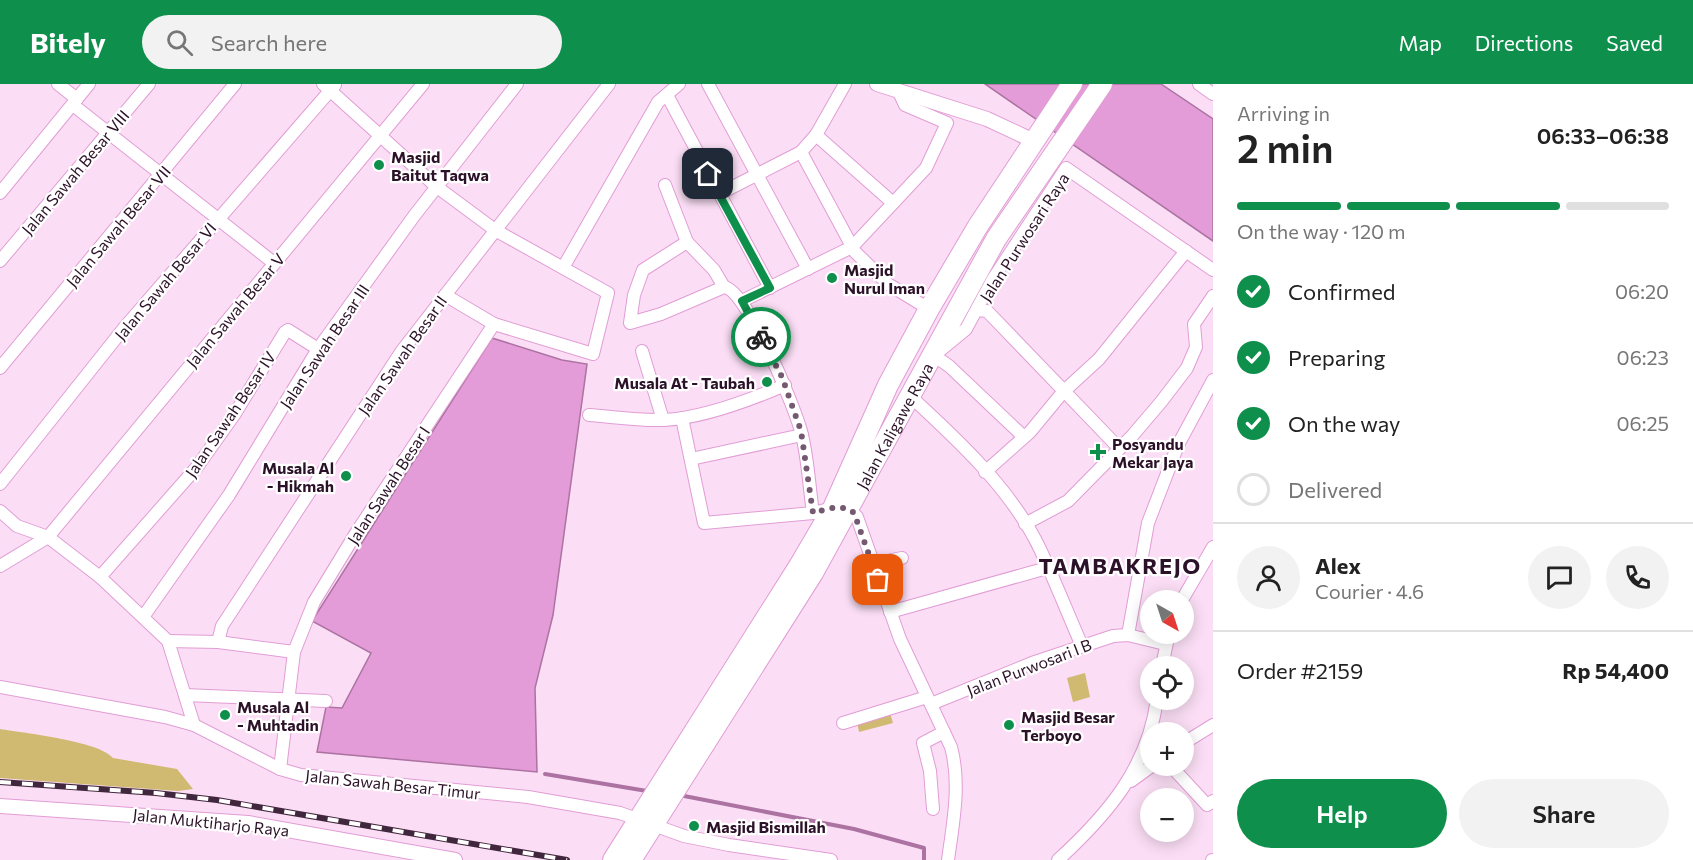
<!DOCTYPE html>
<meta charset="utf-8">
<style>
:root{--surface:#fff;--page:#f2f2f2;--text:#222;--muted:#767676;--line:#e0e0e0;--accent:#0f8f4c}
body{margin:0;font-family:Commissioner,sans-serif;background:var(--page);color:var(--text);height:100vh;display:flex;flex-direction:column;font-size:22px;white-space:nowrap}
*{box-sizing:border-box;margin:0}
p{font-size:20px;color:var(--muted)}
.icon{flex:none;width:33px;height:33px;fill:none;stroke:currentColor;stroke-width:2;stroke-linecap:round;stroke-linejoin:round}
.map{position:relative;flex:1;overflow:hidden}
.details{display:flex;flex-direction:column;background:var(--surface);width:480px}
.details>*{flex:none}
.needle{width:39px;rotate:141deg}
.controls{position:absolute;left:1140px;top:506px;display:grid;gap:12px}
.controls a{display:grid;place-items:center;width:54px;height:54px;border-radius:50%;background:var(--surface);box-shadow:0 3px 15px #0003;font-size:30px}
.pin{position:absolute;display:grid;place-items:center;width:51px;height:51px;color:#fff;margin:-26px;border-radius:12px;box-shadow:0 3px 9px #0006}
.courier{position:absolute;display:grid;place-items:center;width:60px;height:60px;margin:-30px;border:4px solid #0f8f4c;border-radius:50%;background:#fff;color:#222;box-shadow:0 2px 8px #0007}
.headline em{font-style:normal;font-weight:600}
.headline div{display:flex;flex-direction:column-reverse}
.headline{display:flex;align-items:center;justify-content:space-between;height:102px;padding:0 24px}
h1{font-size:39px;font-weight:600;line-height:45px}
.bar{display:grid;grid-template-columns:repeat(4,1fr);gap:9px 6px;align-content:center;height:72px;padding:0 24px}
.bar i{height:8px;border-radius:4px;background:var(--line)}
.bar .active{background:var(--accent)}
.bar p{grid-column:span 4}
.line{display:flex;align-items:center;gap:15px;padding:0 24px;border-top:2px solid var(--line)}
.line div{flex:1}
.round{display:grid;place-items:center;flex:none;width:63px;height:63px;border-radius:32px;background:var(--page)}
ol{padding:0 24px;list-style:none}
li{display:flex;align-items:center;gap:18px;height:66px}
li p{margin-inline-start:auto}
li .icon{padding:6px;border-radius:50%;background:var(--accent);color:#fff;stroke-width:4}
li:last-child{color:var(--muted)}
li i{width:33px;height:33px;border:3px solid var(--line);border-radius:50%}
.action{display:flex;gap:12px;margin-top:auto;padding:12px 24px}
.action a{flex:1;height:69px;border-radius:36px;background:var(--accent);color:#fff;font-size:24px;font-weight:600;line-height:69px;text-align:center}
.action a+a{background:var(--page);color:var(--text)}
header{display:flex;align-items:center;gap:36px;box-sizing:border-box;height:84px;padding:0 30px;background:var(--accent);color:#fff}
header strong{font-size:28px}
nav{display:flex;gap:33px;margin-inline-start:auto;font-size:21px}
.search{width:420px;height:54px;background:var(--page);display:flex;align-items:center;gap:15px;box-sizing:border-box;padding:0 21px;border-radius:33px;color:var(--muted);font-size:22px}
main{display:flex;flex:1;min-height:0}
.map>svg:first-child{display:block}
</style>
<header>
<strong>Bitely</strong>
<div class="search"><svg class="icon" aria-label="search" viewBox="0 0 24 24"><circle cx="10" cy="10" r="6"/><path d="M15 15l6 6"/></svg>Search here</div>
<nav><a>Map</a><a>Directions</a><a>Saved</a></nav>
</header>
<main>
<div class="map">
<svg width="1213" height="776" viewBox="0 0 1213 776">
<rect width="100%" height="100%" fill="#fbdef5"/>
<g fill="#d0b971">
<polygon points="1085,589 1090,613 1073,618 1067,594"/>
<polygon points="890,629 893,639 859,648 857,638"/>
<path d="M0,645C24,649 99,657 113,674L177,685L193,705L178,707L0,694Z"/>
</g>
<g fill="#e39cd7" stroke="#ac73a2" stroke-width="1.5">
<polygon points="985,0 1161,0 1213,35 1213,157"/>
<polygon points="492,254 562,276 587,280 553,531 535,604 537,688 317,668 326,623 342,624 371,569 312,537"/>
</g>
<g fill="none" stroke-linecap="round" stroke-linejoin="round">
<g stroke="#ac73a2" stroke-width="4">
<polyline points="545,690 647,707"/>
<polyline points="679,711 854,745 924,764 924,776"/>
</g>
<g stroke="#e19dd5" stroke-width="14">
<g id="minor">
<polyline points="58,0 77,15"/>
<polyline points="323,0 437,103 495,146 608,209 593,270 494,240 445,211"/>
<polyline points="708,0 808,185"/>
<polyline points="1199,0 1213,10"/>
<polyline points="667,11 770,204"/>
<polyline points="73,21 274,179"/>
<polyline points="816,51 893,119"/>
<polyline points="801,68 855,168 888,200 929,225"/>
<polyline points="665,101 687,158 714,186 724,203"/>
<polyline points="0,109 89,0"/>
<polyline points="719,110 801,68 816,51 845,0"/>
<path d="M687,158L643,186L634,211L630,239L661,230L724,203C747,205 794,322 801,347C808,373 809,402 813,429L833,424H849L857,433L900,555L951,663C961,700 953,739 948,776"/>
<polyline points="0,177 149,0"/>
<polyline points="564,182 658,18 679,0"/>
<polyline points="742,217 852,163 926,84 947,39 905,21 899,8"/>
<polyline points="977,226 987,227 1118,363"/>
<polyline points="642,267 663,336"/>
<polyline points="938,268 966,245 993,195 1066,84 1213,186"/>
<polyline points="933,271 949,282 1024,353"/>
<polyline points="0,284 235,0"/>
<path d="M910,312C958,356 1012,406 1040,465C1055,497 1068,530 1082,562"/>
<path d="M589,331C614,333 639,337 664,336C702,334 750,316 785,301"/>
<polyline points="682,334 704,439 813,429"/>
<polyline points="691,375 802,351"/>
<polyline points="985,388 1030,348 1063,308 1099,275 1186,167"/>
<polyline points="0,400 124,244 335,1"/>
<polyline points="0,427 17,442 48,453 100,493 168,557 194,641"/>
<polyline points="1025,440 1068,417 1132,352 1161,318 1187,284 1196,263 1194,240 1213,212"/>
<polyline points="872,480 902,474"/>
<polyline points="0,482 48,453 423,0"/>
<polyline points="100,493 197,383 234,331 285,248 288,246 318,265"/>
<polyline points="1182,516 1213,463"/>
<polyline points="890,528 1047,484"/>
<polyline points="143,533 229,411 318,265 414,132 517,0"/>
<polyline points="1128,551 1148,439 1178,361 1213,296"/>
<polyline points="168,557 218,558 294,568"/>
<polyline points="218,558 222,542 401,268 609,0"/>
<polyline points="1162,582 1169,549"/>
<polyline points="0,603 165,633 194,641 280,685 301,691 528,713 620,729 684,752 729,761 831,776"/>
<polyline points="185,611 326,617"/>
<polyline points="931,620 1032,579 1113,552 1128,551 1165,560"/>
<polyline points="843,639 927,613"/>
<polyline points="1184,659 1213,641"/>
<polyline points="1170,681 1207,721 1213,717"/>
<polyline points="280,685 294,568 314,518 356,449 494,240"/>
<polyline points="1131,697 1153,681"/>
<polyline points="933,725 930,687 923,659 944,648"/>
<path d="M1058,776C1107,731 1148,684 1157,615"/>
<polyline points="1212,776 1213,776"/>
</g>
</g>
<g stroke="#e19dd5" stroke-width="16">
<g id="tertiary">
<polyline points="877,0 987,35 1034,57"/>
<polyline points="0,722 248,739 455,776"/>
</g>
</g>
<g stroke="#e19dd5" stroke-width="22">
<g id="trunk">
<polyline points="613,776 799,482 833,424 888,301 929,225 978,142 1072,0"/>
<path id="s1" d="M631,776L813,489L996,155L1102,0"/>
</g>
</g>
<use href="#minor" stroke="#fff" stroke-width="12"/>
<use href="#tertiary" stroke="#fff" stroke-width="14"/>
<use href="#trunk" stroke="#fff" stroke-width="20"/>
<g stroke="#41273d" stroke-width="6">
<polyline id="rail" points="0,698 156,709 217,716 567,776"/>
</g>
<use href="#rail" stroke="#fff" stroke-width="4" stroke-dasharray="11" stroke-linecap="butt"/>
</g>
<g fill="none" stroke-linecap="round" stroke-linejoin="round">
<path stroke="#745970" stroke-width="6" stroke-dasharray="0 10.8" d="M761,253L782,293L801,347L813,429C827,425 842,419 854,429L878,496"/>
<polyline stroke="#0f8f4c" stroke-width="8" points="708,90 770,204 742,217 761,253"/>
</g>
<g fill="#0f8f4c" stroke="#fff" stroke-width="2">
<circle cx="379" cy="81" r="6"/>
<circle cx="832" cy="194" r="6"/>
<circle cx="767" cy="298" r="6"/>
<path d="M1095 359h6v6h6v6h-6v6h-6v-6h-6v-6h6z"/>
<circle cx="346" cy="392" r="6"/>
<circle cx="225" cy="631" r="6"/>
<circle cx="1009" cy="641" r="6"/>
<circle cx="694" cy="742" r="6"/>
</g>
<g text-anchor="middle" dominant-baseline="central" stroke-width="4.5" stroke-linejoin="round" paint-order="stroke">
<g font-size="16" font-weight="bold" fill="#2c1228" stroke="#fff" text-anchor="start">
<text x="391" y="72">Masjid<tspan x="391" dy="18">Baitut Taqwa</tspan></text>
<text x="844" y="185">Masjid<tspan x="844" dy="18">Nurul Iman</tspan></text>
<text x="755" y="298" text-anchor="end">Musala At - Taubah</text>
<text x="1112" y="359">Posyandu<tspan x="1112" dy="18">Mekar Jaya</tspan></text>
<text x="334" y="383" text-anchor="end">Musala Al<tspan x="334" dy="18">- Hikmah</tspan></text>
<text x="237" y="622">Musala Al<tspan x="237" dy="18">- Muhtadin</tspan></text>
<text x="1021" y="632">Masjid Besar<tspan x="1021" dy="18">Terboyo</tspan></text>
<text x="706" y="742">Masjid Bismillah</text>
</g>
<g font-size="16" fill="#2c1228" stroke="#fff">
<text transform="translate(75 88) rotate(-50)">Jalan Sawah Besar VIII</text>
<text transform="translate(118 142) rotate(-50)">Jalan Sawah Besar VII</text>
<text transform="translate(1024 153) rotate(-57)">Jalan Purwosari Raya</text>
<text transform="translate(165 197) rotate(-50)">Jalan Sawah Besar VI</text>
<text transform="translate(235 226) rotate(-50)">Jalan Sawah Besar V</text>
<text transform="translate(324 262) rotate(-56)">Jalan Sawah Besar III</text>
<text transform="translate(402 271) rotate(-55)">Jalan Sawah Besar II</text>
<text transform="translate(230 330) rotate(-56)">Jalan Sawah Besar IV</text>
<text stroke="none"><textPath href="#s1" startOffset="508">Jalan Kaligawe Raya</textPath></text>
<text transform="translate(388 401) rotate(-57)">Jalan Sawah Besar I</text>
<text transform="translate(1029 583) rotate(-21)">Jalan Purwosari I B</text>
<text transform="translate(393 700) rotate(6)">Jalan Sawah Besar Timur</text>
<text transform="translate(211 738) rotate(6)">Jalan Muktiharjo Raya</text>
</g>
<g font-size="22" font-weight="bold" letter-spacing="1.5" fill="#2c1228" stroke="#fff">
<text x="1120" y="481">TAMBAKREJO</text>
</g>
</g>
</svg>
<div class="controls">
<a><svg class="needle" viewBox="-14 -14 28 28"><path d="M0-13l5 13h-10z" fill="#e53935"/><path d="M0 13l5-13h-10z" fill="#767676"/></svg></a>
<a><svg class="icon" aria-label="locate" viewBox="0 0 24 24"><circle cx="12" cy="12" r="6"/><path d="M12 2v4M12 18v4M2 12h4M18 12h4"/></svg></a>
<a>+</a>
<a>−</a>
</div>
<div class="pin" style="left:878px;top:496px;background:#ea580c"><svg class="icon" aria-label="bag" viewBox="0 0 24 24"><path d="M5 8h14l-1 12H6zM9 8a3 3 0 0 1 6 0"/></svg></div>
<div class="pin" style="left:708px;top:90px;background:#1f2937"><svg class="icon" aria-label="home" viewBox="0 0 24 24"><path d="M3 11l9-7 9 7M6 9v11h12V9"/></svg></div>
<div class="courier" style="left:761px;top:253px"><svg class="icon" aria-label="bike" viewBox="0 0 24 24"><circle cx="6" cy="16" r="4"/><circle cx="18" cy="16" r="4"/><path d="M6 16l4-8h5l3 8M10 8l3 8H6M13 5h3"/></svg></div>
</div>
<section class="details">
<div class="headline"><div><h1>2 min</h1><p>Arriving in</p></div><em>06:33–06:38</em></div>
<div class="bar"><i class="active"></i><i class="active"></i><i class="active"></i><i></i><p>On the way · 120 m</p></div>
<ol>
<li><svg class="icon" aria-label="check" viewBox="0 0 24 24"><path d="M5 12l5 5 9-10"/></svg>Confirmed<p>06:20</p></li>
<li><svg class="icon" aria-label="check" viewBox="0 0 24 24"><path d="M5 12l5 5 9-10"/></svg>Preparing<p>06:23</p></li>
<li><svg class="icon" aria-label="check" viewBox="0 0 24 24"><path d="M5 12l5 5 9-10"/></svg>On the way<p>06:25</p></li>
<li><i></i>Delivered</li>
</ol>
<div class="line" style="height:108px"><a class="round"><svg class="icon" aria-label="person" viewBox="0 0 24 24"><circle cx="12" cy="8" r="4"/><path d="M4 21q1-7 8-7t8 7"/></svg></a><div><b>Alex</b><p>Courier · 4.6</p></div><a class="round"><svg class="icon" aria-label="chat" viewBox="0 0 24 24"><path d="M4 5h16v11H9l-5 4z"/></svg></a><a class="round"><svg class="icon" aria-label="phone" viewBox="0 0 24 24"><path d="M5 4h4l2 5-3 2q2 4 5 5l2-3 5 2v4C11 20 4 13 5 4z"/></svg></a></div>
<div class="line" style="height:78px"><div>Order #2159</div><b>Rp 54,400</b></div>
<div class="action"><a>Help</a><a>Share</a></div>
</section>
</main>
